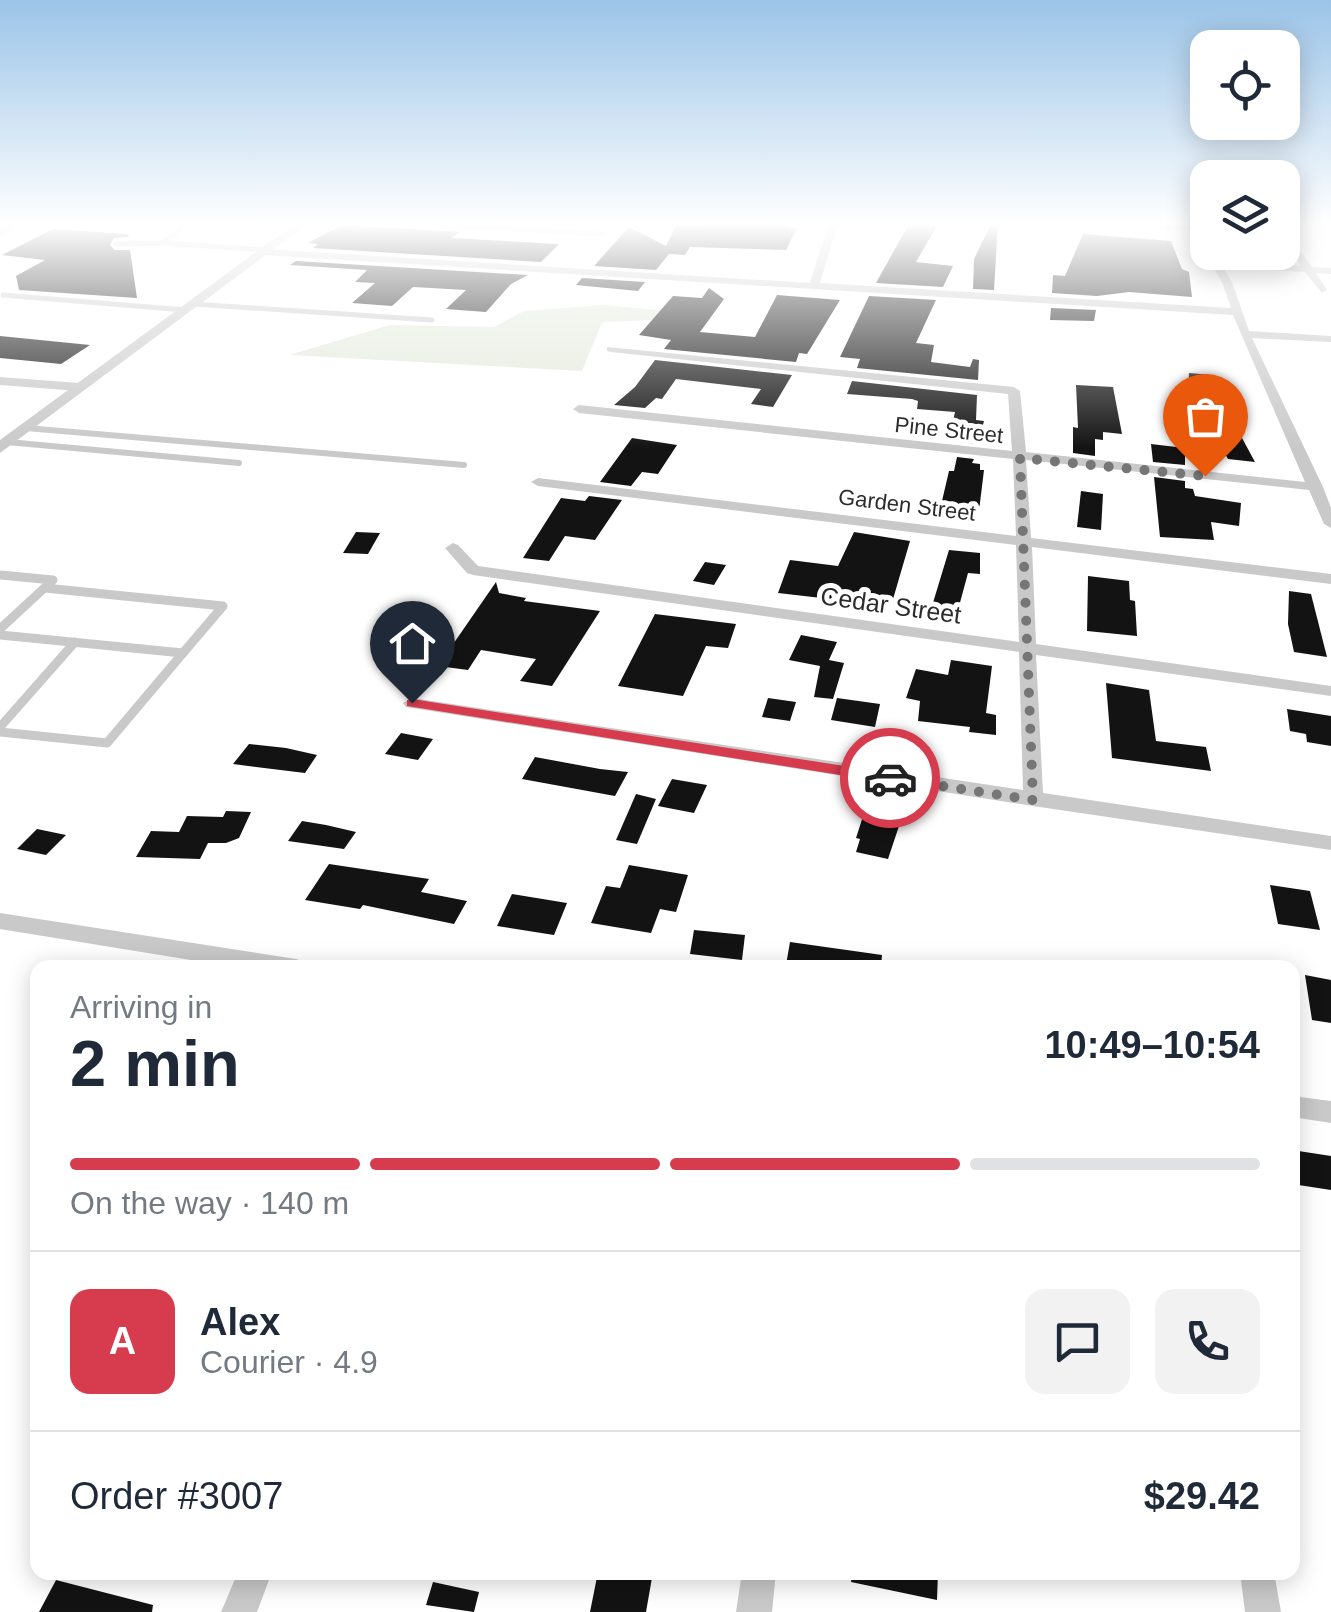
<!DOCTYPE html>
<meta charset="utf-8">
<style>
:root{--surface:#fff;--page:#f2f2f3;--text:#1f2937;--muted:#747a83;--line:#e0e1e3;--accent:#d63c4d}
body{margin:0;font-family:Helvetica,sans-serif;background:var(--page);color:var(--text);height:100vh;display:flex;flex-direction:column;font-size:38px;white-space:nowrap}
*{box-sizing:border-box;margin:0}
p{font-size:32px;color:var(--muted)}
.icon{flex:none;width:55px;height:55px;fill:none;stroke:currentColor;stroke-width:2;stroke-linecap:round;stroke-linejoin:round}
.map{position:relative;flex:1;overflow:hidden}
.drawer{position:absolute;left:30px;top:960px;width:1270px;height:620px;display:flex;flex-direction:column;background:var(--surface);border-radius:20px;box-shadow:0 5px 25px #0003}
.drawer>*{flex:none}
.fabs{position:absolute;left:1190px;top:30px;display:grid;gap:20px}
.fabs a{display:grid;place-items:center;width:110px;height:110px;border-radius:20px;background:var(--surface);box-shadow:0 5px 25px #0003;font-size:50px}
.pin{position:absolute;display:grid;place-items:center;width:85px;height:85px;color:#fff;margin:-102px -42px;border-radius:50% 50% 50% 0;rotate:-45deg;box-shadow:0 0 10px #0007}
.pin .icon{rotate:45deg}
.courier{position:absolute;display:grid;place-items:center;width:100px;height:100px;margin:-50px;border:8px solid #d63c4d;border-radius:50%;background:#fff;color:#222;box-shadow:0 2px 12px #0007}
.head em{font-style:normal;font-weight:600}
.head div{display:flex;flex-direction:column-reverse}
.head{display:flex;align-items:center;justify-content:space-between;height:170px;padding:0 40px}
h1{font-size:65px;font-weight:600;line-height:75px}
.bar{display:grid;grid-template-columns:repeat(4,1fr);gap:15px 10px;align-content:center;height:120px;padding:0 40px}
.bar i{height:12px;border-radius:8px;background:var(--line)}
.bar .current{background:var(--accent)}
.bar p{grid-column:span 4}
.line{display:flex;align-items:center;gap:25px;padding:0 40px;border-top:2px solid var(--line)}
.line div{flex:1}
.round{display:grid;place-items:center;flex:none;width:105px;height:105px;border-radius:20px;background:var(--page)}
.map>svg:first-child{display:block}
</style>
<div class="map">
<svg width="1331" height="1612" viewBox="0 0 1331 1612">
<rect width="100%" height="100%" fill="#fff"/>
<polygon fill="#e3e9db" points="602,305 689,313 681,319 602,322 582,371 289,355 390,325 494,327 524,311"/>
<g fill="#131313">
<polygon points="708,222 789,222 786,227 797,228 786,250 690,247 685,255 669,254 656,270 594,266 629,227 666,246 677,224 708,225"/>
<polygon points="910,222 939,222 916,262 953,266 943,287 876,283"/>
<polygon points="992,222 998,222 994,290 973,289 974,259"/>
<polygon points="342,225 460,232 451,238 559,244 541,262 313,248 318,244 308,243"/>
<polygon points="53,229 128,234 129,237 114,238 110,245 115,250 130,250 137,298 19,290 16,276 45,260 2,255"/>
<polygon points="1083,234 1171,241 1182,269 1189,272 1192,297 1129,292 1097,296 1052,293 1053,275 1065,276"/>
<polygon points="296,261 528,275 511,284 486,312 446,309 466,290 413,287 392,306 352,303 375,283 355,282 367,270 290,265"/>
<polygon points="582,278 645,282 638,291 576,285"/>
<polygon points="709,288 724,299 700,332 755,337 777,295 840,300 807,354 799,353 796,362 664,349 671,340 639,335 673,296 702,298"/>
<polygon points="869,296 936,300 916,343 934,345 931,362 970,367 973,359 979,360 978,380 857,368 860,359 840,357"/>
<polygon points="1051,308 1096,310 1094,321 1050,320"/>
<polygon points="0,336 90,345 61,364 0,358"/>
<polygon points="655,360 792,375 773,407 751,404 761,389 676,379 662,399 656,398 645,408 614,405 635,387"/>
<polygon points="1189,373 1211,375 1223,412 1222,401 1255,462 1228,459 1221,447 1208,446 1206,420 1200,406 1188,405"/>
<polygon points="852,381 977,395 976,420 984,421 978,444 959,442 961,431 951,430 955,412 917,409 918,401 912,399 847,394"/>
<polygon points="1076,385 1113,387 1122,434 1103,432 1103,440 1095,439 1095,456 1073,453 1073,427 1078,428"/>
<polygon points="632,438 677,445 658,474 642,472 631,486 600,482"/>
<polygon points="1151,444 1185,448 1185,465 1153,462"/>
<polygon points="957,457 974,459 972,463 980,464 980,470 984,470 979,511 951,508 951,502 942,501 949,471 954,471"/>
<polygon points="1154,477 1185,481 1185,488 1193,489 1195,496 1241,503 1239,526 1211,522 1214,540 1160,537"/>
<polygon points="1081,491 1103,494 1101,530 1077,527"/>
<polygon points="589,496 622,500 595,540 565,536 549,561 523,558 561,498 585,501"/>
<polygon points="356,532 380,533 368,554 343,553"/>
<polygon points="854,532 910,541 891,606 778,593 790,560 838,566"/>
<polygon points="949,550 980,553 980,574 968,573 958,610 932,606"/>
<polygon points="705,562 726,565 714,585 693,581"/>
<polygon points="1088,576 1129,581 1130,600 1135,601 1137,636 1087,631"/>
<polygon points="496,582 499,593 526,598 524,601 600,611 552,686 520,681 536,659 481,650 468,670 438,666"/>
<polygon points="1289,591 1311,594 1327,657 1294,652 1288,624"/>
<polygon points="655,614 736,624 728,648 706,646 683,696 618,686"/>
<polygon points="801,635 837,642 829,660 844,663 833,699 814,697 820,666 789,660"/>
<polygon points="951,660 992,666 986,713 996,715 996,735 969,732 970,727 918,721 920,701 906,698 916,669 948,675"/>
<polygon points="1106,683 1149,690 1156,741 1206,747 1211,771 1112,758"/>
<polygon points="768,698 796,702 790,721 762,717"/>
<polygon points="837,698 880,704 875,727 831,720"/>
<polygon points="1287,709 1331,716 1331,746 1307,742 1306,734 1290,731"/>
<polygon points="401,733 433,739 418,760 385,754"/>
<polygon points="249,744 286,748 317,755 305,773 233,764"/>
<polygon points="535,757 600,769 628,772 615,796 522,779"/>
<polygon points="672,779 707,785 694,813 658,806"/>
<polygon points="636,794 656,799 637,844 616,840"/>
<polygon points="866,807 903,814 888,859 856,852 860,839 856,838"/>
<polygon points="226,811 251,812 239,838 226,843 208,843 200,859 136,857 151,831 179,832 187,816 223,817"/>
<polygon points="302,821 326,825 356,832 344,849 288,841"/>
<polygon points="37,829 66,835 46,855 17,849"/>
<polygon points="329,864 429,879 421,892 467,901 454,924 363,905 360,909 305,900"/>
<polygon points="629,865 688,875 676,912 660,909 651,933 591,923 606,886 620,888"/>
<polygon points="1270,885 1310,891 1320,930 1278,924"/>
<polygon points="512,894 567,903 554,935 497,926"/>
<polygon points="694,930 745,935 742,960 690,954"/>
<polygon points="790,942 882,955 881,968 786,965"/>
<polygon points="1305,975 1331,980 1331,1023 1312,1020"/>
<polygon points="1292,1150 1331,1156 1331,1190 1292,1184"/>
<polygon points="598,1572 653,1572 646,1612 590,1612"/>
<polygon points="852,1572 938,1572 937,1600 851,1582"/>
<polygon points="56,1580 153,1605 152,1612 39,1612"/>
<polygon points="433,1582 479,1592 474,1612 426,1605"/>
</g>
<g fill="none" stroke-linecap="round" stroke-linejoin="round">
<g stroke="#c9c9c9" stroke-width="5">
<polyline points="394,222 602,234"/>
<polyline points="180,229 164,243 267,250"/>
<polyline points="116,244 164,243"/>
<polyline points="3,295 185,310"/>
<polyline points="193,304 432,320"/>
</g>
<g stroke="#c9c9c9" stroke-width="6">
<polyline points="26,428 464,465"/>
<polyline points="7,442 239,463"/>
</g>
<g stroke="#c9c9c9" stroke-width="9">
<polyline points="0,575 53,580 0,629"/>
<polyline points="45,588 223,606 183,653"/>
<polyline points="0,635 183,653 107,743 0,732"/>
<polyline points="0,727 75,642"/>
</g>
<g fill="#c9c9c9" fill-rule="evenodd">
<polygon points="12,222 24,222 0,236 0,229"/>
<polygon points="829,222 838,222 820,283 1231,308 1222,282 1204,252 1208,249 1208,252 1214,252 1219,261 1301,266 1282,237 1282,226 1312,267 1331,268 1331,274 1316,273 1327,290 1322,293 1305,272 1223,267 1232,282 1249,331 1331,336 1331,342 1252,338 1323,487 1331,508 1331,528 1324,524 1309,490 1026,460 1031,538 1331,574 1331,584 1032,547 1036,644 1331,686 1331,696 1036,655 1043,793 1331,836 1331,850 1033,806 406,707 403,703 412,698 1023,790 1019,652 473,575 467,573 445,548 453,543 458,545 478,566 1019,642 1016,545 538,486 531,482 538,478 1016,536 1013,459 579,413 573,409 579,405 1012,451 1008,394 611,352 607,351 607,347 1014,387 1020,391 1026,452 1305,482 1233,315 263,255 258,252 263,249 810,283"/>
<polygon points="1079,222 1142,222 1199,228 1194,231"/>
<polygon points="0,377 79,383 85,387 79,391 0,385"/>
<polygon points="0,913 296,959 304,962 307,968 240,968 0,929"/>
<polygon points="1292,1096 1331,1101 1331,1123 1292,1117"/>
<polygon points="238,1572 272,1572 257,1612 221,1612"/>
<polygon points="742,1572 776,1572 772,1612 736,1612"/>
<polygon points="1240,1572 1274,1572 1281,1612 1245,1612"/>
</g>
<polygon fill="#c9c9c9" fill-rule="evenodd" points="297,222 310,222 0,453 0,440"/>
</g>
<linearGradient id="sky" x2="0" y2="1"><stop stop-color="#9bc4e8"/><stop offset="0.5" stop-color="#fff"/><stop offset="1" stop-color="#fff" stop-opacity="0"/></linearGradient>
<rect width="1331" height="448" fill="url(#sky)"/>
<polygon fill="#d63c4d" points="412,699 890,773 898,778 890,783 407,706 407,700"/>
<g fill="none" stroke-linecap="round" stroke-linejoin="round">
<polyline stroke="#767676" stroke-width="10" stroke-dasharray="0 18" points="890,778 1033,800 1020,458 1205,476"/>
</g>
<g text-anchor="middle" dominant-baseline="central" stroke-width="10" stroke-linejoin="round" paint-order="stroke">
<g font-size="22" fill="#2c2c2c" stroke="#fff">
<text transform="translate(949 430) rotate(6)">Pine Street</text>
<text transform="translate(907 505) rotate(7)">Garden Street</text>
</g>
<g font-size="25" fill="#2c2c2c" stroke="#fff">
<text transform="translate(891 605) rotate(8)">Cedar Street</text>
</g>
</g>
</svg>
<div class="fabs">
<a><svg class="icon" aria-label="locate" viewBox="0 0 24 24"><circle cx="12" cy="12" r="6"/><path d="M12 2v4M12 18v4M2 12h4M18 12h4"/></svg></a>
<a><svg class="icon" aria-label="layers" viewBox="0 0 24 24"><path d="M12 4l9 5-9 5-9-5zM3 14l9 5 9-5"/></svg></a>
</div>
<div class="pin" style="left:1205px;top:476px;background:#ea580c"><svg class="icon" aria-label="bag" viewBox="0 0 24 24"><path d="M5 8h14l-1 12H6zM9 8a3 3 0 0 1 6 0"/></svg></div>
<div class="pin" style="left:412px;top:703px;background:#1f2937"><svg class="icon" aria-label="home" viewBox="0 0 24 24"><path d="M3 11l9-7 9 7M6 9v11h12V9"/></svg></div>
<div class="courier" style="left:890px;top:778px"><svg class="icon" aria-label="car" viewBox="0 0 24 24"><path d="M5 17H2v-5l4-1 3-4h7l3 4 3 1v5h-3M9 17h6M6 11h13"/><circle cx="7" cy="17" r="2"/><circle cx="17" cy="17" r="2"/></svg></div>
<section class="drawer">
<div class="head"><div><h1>2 min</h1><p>Arriving in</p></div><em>10:49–10:54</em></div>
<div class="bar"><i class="current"></i><i class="current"></i><i class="current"></i><i></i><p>On the way · 140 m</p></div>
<div class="line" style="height:180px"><b class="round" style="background:var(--accent);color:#fff">A</b><div><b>Alex</b><p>Courier · 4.9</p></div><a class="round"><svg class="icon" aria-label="chat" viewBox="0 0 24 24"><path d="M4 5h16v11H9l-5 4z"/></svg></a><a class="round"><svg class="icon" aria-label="phone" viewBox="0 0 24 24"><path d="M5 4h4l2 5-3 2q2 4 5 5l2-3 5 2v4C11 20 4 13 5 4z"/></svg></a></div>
<div class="line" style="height:130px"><div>Order #3007</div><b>$29.42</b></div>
</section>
</div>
